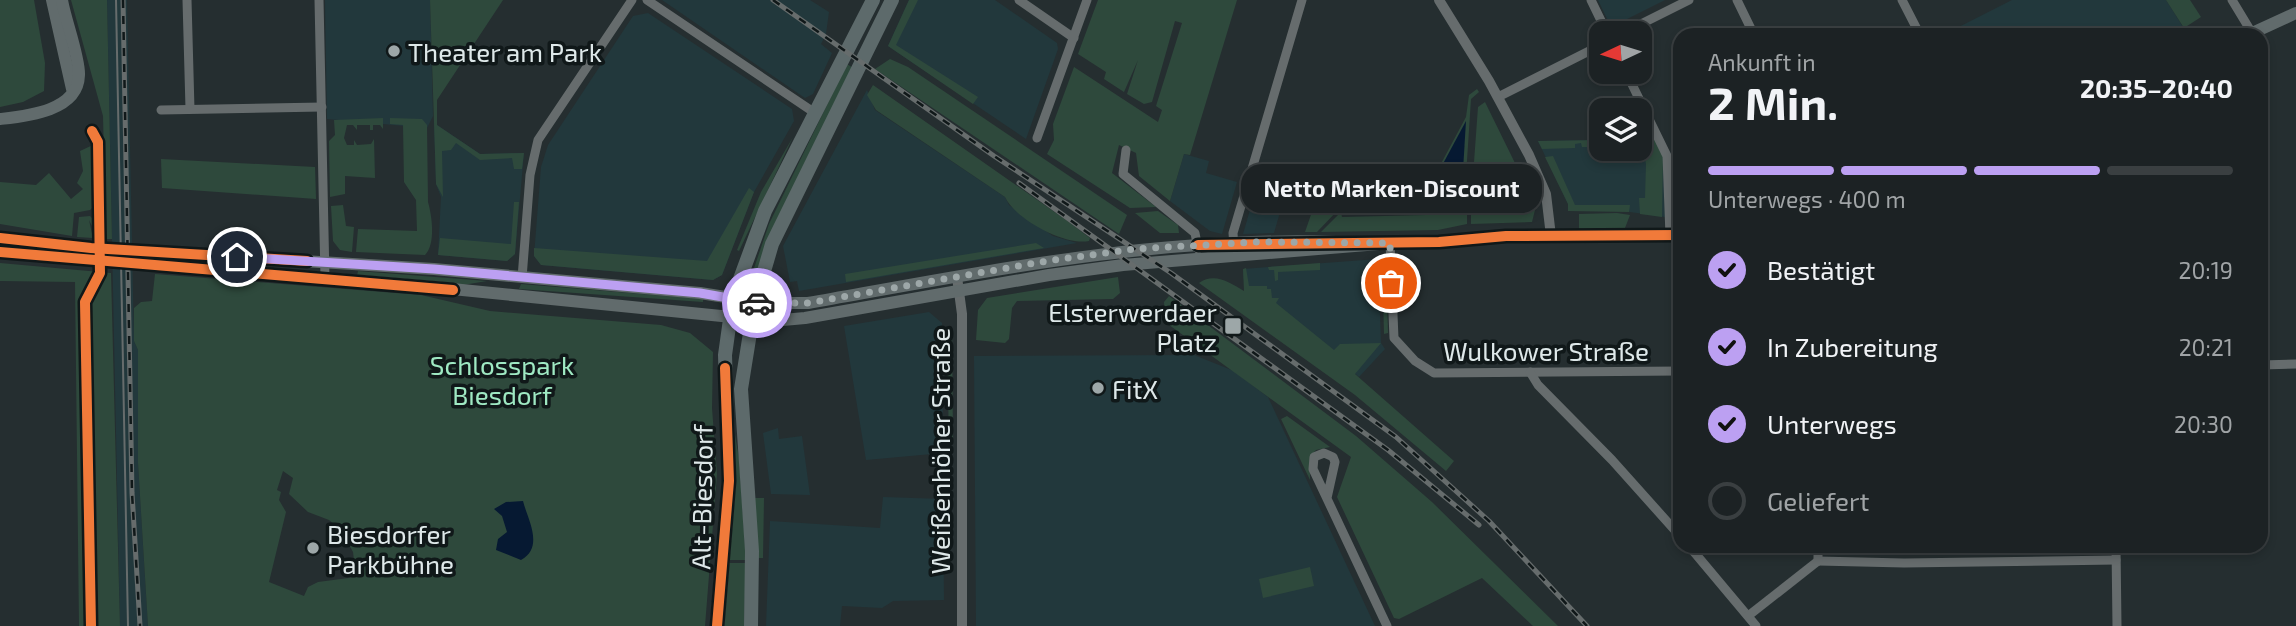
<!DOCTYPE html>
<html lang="de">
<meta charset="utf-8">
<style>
:root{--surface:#1c2224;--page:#292f31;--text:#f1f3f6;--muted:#a0a4a6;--line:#3a3f41;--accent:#bca0f2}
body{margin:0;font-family:"Exo 2",sans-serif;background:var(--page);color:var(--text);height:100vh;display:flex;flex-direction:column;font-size:26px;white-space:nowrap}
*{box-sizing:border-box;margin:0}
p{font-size:23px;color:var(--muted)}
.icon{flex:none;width:38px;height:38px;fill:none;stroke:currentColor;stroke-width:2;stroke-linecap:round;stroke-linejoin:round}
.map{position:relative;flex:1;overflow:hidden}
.details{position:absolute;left:1673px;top:28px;width:595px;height:525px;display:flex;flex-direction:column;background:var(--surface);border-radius:21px;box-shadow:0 4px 10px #0003,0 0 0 2px var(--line)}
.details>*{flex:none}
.needle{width:46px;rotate:266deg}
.buttons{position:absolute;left:1589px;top:21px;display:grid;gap:14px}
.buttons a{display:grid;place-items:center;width:63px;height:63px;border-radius:14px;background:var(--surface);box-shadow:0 4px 10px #0003,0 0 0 2px var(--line);font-size:35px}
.pin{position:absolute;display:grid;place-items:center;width:60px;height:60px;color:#fff;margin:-30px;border:4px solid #fff;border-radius:50%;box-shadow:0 2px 7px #0007}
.courier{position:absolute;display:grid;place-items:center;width:70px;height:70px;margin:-35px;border:5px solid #bca0f2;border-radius:50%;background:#fff;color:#222;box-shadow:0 2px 9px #0007}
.bubble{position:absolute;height:49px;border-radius:21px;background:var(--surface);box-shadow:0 4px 10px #0003,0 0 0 2px var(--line);font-size:23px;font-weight:700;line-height:49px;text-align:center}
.overview em{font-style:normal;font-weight:700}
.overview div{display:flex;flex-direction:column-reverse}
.overview{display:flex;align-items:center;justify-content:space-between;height:119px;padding:0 35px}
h1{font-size:46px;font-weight:700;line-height:52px}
.bar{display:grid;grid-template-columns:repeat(4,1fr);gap:10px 7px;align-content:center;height:84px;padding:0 35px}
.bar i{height:9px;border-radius:5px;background:var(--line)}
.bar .active{background:var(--accent)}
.bar p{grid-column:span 4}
ol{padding:0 35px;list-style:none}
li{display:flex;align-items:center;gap:21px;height:77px}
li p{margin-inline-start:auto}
li .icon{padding:7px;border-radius:50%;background:var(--accent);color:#111;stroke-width:4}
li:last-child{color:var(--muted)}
li i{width:38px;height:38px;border:4px solid var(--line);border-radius:50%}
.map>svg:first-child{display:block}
</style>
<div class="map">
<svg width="2296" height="626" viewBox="0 0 2296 626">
<rect width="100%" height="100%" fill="#252e30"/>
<g fill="#22383c">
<polygon points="107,0 127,0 134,341 138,350 138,463 148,626 120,626"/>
<polygon points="325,0 430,0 433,116 427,128 327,119"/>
<polygon points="662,0 810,0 829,12 826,34 821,44 832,53 813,94 805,98"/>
<polygon points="909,0 995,0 1057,43 1058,49 1026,139 888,46"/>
<polygon points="1598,0 1665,0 1611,27"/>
<polygon points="2012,0 2166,0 2188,35 1943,35"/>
<polygon points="648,13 792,109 794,121 754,192 722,275 713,280 541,265 534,256 541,167 548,145 633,16"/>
<polygon points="867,90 875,110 1005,197 1009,205 1053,236 1077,243 799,291 797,281 790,282 783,246"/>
<polygon points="434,123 480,154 524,153 515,254 507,261 438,255 441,197 436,184"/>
<polygon points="1640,139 1663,153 1665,217 1616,210 1568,211 1568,204 1538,141 1601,140 1601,149 1640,149"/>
<polygon points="1673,151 1680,151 1680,216 1675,217"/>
<polygon points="1184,154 1209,161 1206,173 1237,182 1222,234 1210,231 1170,201"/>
<polygon points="1259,179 1287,188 1274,233 1243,234"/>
<polygon points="1378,259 1381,343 1385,349 1359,377 1244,283 1243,269"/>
<polygon points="929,312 942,323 943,453 866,460 844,326"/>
<polygon points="1194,355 1234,371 1268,397 1375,626 976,626 974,356"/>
<polygon points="778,428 779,439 802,436 810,495 771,494 763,433"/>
<polygon points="883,497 943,499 944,600 893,601 882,608 842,606 840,626 766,626 770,521 880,528"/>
</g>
<g fill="#2e493c" fill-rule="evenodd">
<polygon points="0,0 34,0 45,63 44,91 23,102 0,107"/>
<polygon points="71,0 107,0 112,239 106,239 103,116"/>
<polygon points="430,0 503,0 437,100 437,125 480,154 524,153 522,169 514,169 512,158 480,160 456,143 451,150 442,151 443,197 436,184"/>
<polygon points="909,0 918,0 896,45 978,97 973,104 888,46"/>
<polygon points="1098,0 1237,0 1190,155 1184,154 1170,201 1139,176 1136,153 1119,145 1112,173 1156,207 1130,208 1047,154 1054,140 1053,124 1074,67 1158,122 1162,110 1156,106 1182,23 1175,21 1152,102 1144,104 1127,94 1138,60 1124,92 1104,79 1106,72 1078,54"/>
<polygon points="2166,0 2190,0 2201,17 2184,28"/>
<polygon points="890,59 908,67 1127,215 1119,234 875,69"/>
<polygon points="847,64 853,68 756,277 751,277 769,224"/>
<path d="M873,85L1066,220L1090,238L1089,241C1065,246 1015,219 1005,197L876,110L867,95Z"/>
<polygon points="1477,89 1479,92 1471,99 1466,176 1348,179 1337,211 1317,232 1305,232 1324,177 1436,173 1466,117 1469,95"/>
<polygon points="1485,102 1536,206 1532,222 1471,224 1471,214 1521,213 1521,206 1527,205 1526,188 1520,188 1519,175 1473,176 1478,107"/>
<polygon points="383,118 383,129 380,125 373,125 373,130 370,130 370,125 357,125 357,130 353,125 347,125 344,138 347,145 354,145 354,140 357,145 371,144 374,139 375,178 345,176 345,194 330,197 329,141 335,135 334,120"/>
<path d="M390,118L422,119L427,125L428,202C432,216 436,244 425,255L356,252L358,229L417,231L416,200L404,182L403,125L390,124Z"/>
<polygon points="793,137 739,251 737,250 761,192"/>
<polygon points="1640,139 1655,139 1663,153 1662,217 1640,214 1639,198 1645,198 1646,164"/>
<polygon points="1601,140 1601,147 1582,147 1581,143 1575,144 1575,148 1542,149 1538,141"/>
<polygon points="95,144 96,204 90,210 74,213 72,236 0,224 0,182 36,185 49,173 71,199 83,189 77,183 83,171 80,151"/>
<polygon points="1553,156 1575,205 1630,205 1629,212 1568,211 1568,204 1545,157"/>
<polygon points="161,159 315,167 316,199 162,188"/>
<polygon points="749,188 754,192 722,275 713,280 541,265 534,256 534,248 707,261"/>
<polygon points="514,202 519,202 515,254 507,261 438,255 440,238 511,244"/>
<polygon points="343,205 346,226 354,227 352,252 340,250 333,241 331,206"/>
<polygon points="1158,211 1178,225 1179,233 1160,233 1135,213"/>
<polygon points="1341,212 1342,217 1467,214 1467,224 1438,230 1321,232"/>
<polygon points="1617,213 1630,215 1625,228 1579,230 1579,214"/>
<polygon points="90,216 97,223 97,236 89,220 93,238 77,237 79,217"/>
<polygon points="1036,243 1044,248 846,282 845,274"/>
<polygon points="1386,257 1388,333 1384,334 1382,258"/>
<polygon points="0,263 111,273 120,626 79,626 75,282 0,281"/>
<polygon points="1320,263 1320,270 1278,272 1278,280 1275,281 1274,270 1269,270 1268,267"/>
<path d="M1246,268L1249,286H1267V289H1271L1272,298H1279L1276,303L1334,350L1340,344L1381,343L1355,374L1454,461L1446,471L1355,395L1199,283C1215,272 1230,283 1244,291L1243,269Z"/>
<polygon points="358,271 487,281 463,285 357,276"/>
<path d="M155,274L421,295L490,311L661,325L690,333L713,352L712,408L717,474L705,626H148L138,463V350L134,341V308L141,302L152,301ZM283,471L293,478L289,494L308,512L329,520L341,530L353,552L356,577L318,582L308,587L304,596L269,582L286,512L279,500L281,492L277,490Z"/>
<polygon points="1118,277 1120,293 1113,299 1017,301 1012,308 1009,339 1005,343 976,340 978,310 987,298"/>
<polygon points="521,284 703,299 703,302 519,289"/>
<polygon points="1169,296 1356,436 1432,502 1558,626 1533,626 1482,578 1399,619 1394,618 1337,497 1351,457 1165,322 1164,302"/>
<polygon points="952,330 953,444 949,445 947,340"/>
<polygon points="1287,416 1330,447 1316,450 1310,456 1310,480 1281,419"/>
<polygon points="732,435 735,435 739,458 746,560 728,560"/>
<polygon points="755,498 764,498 763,558 757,558"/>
<polygon points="727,563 746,563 744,626 721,626"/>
<polygon points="1310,567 1314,586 1263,598 1259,579"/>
</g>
<g fill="#061932">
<polygon points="1466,121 1463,170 1460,173 1438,173"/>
<path d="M523,501C527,518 545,547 521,560L496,550L498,539L507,532L502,516L494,509L506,502Z"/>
</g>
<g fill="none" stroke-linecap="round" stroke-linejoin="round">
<g stroke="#666c6d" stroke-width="9">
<polyline points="187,0 190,109"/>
<polyline points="319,0 325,278"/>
<polyline points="647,0 815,113"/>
<polyline points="1019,0 1074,38"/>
<polyline points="1591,0 1607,33"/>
<polyline points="1737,0 1754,35"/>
<polyline points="1902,0 1920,35"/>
<polyline points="2232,0 2252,33"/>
<polyline points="1623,33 1689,0"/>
<polyline points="1626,72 1667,156 1670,236"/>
<polyline points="1498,97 1601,45"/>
<polyline points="161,110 322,107"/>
<polyline points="1037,138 1087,0"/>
<polyline points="1126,150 1123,174 1195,233 1198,249"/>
<polyline points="1390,243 1394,338 1415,361 1434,373 1680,371"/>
<polyline points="1234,247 1233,233 1302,0"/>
<polyline points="522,278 530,175 538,140 632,0"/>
<polyline points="2261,365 2296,364"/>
<polyline points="1530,372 1538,385 1612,460 1680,536"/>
<polyline points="1327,498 1335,462 1333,457 1324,453 1314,457 1313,469 1387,626"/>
<polyline points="1689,546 1756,626"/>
<polyline points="1818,546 1818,561"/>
<polyline points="2116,546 2117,626"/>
<polyline points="1818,561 1904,563 2116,560"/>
<polyline points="1748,616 1818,561"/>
</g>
<g stroke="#666c6d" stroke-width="10">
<polyline points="1439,0 1489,81 1529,155 1546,194 1551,236"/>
<polyline points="957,277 962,314 962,626"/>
</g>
<g stroke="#616b6c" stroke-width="12">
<polyline points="52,0 72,89"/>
<polyline points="2248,35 2296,13"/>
<path d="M0,119C27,116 78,111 79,75C80,58 65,19 62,0"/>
<path d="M0,238L91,248L434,269L700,293L764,303H808C983,272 1157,236 1336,242"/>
<polyline points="0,252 432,287 772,321 805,318 1049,275 1123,265 1379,244 1439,242 1506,236 1680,235"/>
</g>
<g stroke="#5d6a6b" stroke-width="14">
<polyline points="717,626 729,481 725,355 733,298 765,211 873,0"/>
<polyline points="751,626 752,551 741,389 755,302 772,244 892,0"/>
</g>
<polyline stroke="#666c6c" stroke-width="2" points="116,0 128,626"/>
<g stroke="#666c6c" stroke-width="5">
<g id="rail">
<polyline points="123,0 132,493 140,626"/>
<polyline points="773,0 994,156 1171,273 1396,437 1489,521 1587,626"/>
<polyline points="1019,183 1388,450 1479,525"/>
</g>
</g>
<use href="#rail" stroke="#101819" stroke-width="2.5" stroke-dasharray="8" stroke-linecap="butt"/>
<g stroke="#101819" stroke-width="15">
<g id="cycleway">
<polyline points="0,238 91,248 307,261"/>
<polyline points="1198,245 1439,242 1506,236 1680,235"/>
<polyline points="0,252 453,290"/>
<polyline points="91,626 85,302 100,273 98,142 92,131"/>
<polyline points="717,626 729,481 725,368"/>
</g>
</g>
<use href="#cycleway" stroke="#f17a3a" stroke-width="10"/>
</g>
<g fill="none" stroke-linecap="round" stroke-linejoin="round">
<polyline stroke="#9da7a8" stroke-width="7" stroke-dasharray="0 12.6" points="757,303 808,303 1047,261 1135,249 1257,242 1390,243 1391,283"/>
<polyline stroke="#bca0f2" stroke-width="9" points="237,257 434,269 700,293 757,303"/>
</g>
<g fill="#9da7a8" stroke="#101819" stroke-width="2.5">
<circle cx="394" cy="51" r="7"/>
<rect x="1224" y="317" width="18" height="18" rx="3.5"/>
<circle cx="1098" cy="388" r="7"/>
<circle cx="313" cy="548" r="7"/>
</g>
<g text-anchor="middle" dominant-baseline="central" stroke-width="7" stroke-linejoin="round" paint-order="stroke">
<g font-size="26" fill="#dee8e9" stroke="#101819" text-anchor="start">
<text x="408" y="51">Theater am Park</text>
<text x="1217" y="311" text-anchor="end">Elsterwerdaer<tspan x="1217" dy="30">Platz</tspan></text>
<text x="1112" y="388">FitX</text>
<text x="327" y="533">Biesdorfer<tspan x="327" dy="30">Parkbühne</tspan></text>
</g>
<g font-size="26" fill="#dee8e9" stroke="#101819">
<text x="1546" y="350">Wulkower Straße</text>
<text transform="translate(939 451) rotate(-90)">Weißenhöher Straße</text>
<text transform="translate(701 497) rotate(-89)">Alt-Biesdorf</text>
</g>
<g font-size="26" fill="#9fe9c3" stroke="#101819">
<text x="502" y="364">Schlosspark<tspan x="502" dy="30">Biesdorf</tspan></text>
</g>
</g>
</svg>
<div class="buttons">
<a><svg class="needle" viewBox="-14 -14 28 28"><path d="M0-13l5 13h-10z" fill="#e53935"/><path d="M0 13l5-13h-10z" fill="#a0a4a6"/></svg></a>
<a><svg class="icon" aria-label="layers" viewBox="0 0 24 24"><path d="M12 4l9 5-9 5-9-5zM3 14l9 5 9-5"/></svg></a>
</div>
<div class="pin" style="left:1391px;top:283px;background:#ea580c"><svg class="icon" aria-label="bag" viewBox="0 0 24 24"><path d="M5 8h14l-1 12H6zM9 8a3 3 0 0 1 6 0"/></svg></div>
<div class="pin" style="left:237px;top:257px;background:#1f2937"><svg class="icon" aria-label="home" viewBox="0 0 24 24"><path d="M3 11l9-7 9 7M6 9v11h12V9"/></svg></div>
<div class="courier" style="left:757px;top:303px"><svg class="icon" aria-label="car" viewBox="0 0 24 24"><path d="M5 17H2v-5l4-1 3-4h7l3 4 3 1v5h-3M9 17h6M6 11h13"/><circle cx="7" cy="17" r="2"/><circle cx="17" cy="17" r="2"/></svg></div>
<div class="bubble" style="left:1241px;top:164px;width:301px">Netto Marken-Discount</div>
<section class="details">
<div class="overview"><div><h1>2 Min.</h1><p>Ankunft in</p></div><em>20:35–20:40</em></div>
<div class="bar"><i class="active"></i><i class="active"></i><i class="active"></i><i></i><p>Unterwegs · 400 m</p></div>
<ol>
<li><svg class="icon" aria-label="check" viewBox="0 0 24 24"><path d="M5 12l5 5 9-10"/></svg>Bestätigt<p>20:19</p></li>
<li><svg class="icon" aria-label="check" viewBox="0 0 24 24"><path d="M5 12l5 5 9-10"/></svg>In Zubereitung<p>20:21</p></li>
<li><svg class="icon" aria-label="check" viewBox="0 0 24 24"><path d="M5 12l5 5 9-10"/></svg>Unterwegs<p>20:30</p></li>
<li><i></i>Geliefert</li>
</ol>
</section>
</div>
